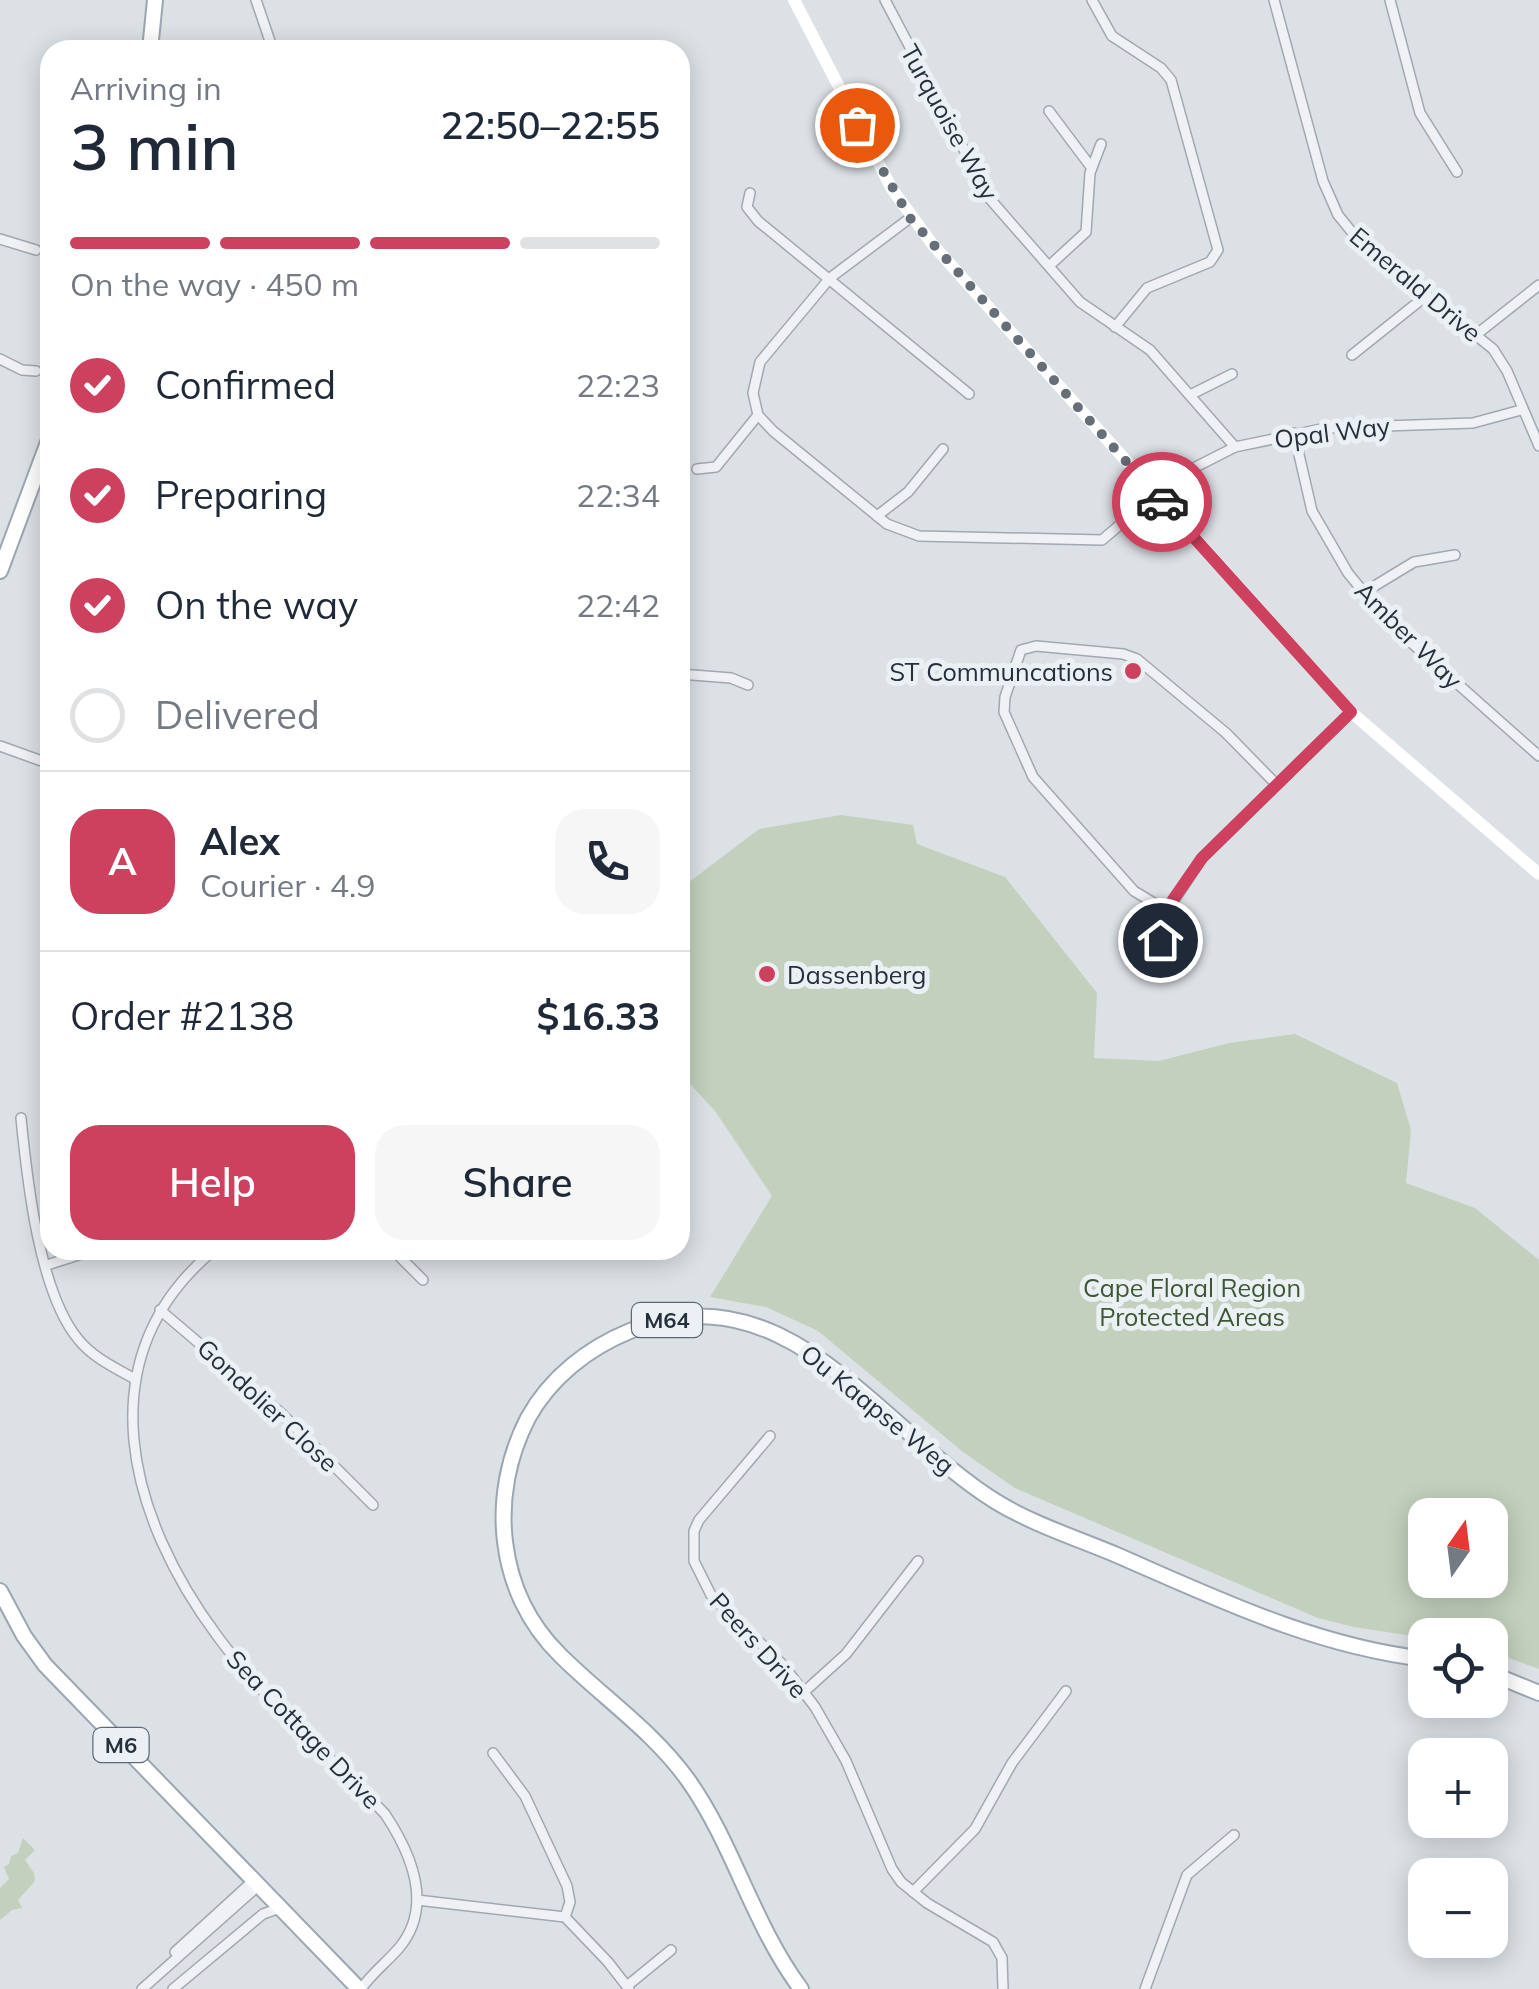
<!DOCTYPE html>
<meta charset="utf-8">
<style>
:root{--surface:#fff;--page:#f6f6f7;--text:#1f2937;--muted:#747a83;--line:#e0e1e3;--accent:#cd405e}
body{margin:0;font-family:Mulish,sans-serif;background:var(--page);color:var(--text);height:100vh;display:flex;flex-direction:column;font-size:38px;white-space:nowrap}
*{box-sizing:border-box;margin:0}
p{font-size:32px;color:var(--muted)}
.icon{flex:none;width:55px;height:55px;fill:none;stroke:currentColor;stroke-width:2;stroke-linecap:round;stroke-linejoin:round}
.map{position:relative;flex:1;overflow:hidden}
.panel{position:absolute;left:40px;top:40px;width:650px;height:1220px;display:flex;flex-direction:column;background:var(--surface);border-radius:30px;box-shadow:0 5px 25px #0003}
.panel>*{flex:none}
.needle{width:65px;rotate:14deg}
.controls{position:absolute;left:1408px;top:1498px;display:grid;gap:20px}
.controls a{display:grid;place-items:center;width:100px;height:100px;border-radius:20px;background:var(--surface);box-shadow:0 5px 25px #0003;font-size:50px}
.pin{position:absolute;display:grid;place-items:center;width:85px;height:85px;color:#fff;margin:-42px;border:5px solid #fff;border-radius:50%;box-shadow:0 2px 10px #0007}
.courier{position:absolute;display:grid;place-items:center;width:100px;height:100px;margin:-50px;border:8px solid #cd405e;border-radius:50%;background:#fff;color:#222;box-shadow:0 2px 12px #0007}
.head em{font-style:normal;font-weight:600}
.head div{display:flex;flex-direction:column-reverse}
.head{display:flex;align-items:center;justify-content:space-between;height:170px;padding:0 30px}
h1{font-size:65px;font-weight:600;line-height:75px}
.bar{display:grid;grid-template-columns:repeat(4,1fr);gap:15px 10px;align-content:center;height:120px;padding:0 30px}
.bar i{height:12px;border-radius:8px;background:var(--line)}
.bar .active{background:var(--accent)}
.bar p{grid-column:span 4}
.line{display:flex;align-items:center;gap:25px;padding:0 30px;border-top:2px solid var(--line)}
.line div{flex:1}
.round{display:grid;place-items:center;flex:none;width:105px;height:105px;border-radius:30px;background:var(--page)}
ol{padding:0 30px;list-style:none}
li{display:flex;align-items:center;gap:30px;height:110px}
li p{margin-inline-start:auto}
li .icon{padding:10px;border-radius:50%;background:var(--accent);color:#fff;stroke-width:4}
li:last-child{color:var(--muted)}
li i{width:55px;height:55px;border:5px solid var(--line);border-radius:50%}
.cta{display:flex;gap:20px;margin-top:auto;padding:20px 30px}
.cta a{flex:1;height:115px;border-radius:30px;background:var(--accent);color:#fff;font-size:40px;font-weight:600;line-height:115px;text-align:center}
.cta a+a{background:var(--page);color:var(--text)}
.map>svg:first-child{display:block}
</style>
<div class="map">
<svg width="1539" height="1989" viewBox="0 0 1539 1989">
<rect width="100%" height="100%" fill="#dce1e6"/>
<g fill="#c3d0bd" fill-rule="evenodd">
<path d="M841,815L913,825L917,844L1005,877L1097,993L1094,1058L1159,1061L1229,1043L1295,1034L1397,1083L1411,1130L1406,1183L1475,1208L1539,1260V1669L1490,1651V1635H1425V1638L1354,1627L1318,1618L1015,1488L963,1452L818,1331L766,1307L710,1297L772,1196L715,1111L680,1073V889L759,829ZM1425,1515H1490V1580H1425Z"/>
<polygon points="23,1838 35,1850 25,1860 34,1873 35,1881 18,1900 22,1908 12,1910 0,1920 0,1888 9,1879 4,1867 9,1864 11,1856 18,1853"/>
</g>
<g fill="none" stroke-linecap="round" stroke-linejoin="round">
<g stroke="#a2a8b0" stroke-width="12">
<g id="street">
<polyline points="256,0 273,50"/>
<polyline points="885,0 990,199 1080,302 1150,350 1235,447"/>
<polyline points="1092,0 1112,36 1161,68 1171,80 1218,250 1210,262 1147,288 1115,327"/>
<polyline points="1274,0 1323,181 1338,215 1360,242 1493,349 1507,371 1539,446"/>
<polyline points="1390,0 1420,113 1457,172"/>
<polyline points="328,50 331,47"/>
<polyline points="1049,111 1091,167"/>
<polyline points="750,193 747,207 758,221 969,394"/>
<polyline points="910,218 830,278 760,362 753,393 758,415 773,431 887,524 919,536 1102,540 1176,477 1235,447 1326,428 1473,423 1521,410"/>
<polyline points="0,239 36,250"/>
<polyline points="1049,266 1086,232 1090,173 1101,144"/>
<polyline points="1477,334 1539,285"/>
<polyline points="1352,355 1427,295"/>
<polyline points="0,359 22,370 36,371"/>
<polyline points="1190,395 1232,374"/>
<polyline points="1294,433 1312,511 1348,573 1389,623 1539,756"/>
<polyline points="697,469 716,467 758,415"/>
<polyline points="877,516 908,492 943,449"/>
<polyline points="1363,593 1414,562 1455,555"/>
<polyline points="680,674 731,678 748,685"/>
<polyline points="0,746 50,764"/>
<polyline points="1167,911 1134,891 1033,777 1004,712 1005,697 1021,650 1036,646 1123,654 1137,659 1226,733 1276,784"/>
<polyline points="1156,952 1167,911 1202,858 1351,712"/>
<path d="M21,1118C27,1179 39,1292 78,1339C92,1357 115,1368 135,1379"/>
<path d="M214,1250C84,1358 129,1518 218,1637C266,1702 330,1756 385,1814C411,1853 434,1906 399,1948C387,1962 372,1973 361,1989"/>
<polyline points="393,1250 423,1280"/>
<polyline points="47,1265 94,1250"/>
<polyline points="160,1310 281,1413 373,1505"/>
<polyline points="770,1436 699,1520 694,1531 694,1561 711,1595 783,1665 815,1707 846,1761 892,1869 901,1882 927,1903 993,1942 1002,1958 1003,1989"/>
<polyline points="804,1692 846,1654 918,1561"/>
<polyline points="493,1753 525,1796 567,1886 570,1902 565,1917"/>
<polyline points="913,1892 975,1829 1012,1763 1066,1691"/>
<polyline points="417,1900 565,1917 608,1962 629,1989"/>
<polyline points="175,1952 254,1880"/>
<polyline points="627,1986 671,1950"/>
<polyline points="142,1989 259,1885"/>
<polyline points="173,1989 263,1914 280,1908"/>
<polyline points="1145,1989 1187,1875 1234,1835"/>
</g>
</g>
<g stroke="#9ca6b2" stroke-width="18">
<g id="primary">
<polyline points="150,50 155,0"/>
<polyline points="0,571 50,437"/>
<polyline points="0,1591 24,1636 45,1665 359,1989"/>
<polyline points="1490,1673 1539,1693"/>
<path d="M801,1989C752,1923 734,1845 688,1780C653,1731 602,1697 560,1655C496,1592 488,1495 528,1418C550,1378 588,1348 630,1331C786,1267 880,1429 995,1501C1032,1524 1079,1539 1119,1556C1220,1600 1315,1646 1425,1659"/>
</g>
</g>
<use href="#street" stroke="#eff1f5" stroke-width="9"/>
<polyline stroke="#fff" stroke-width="12" points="794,0 892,189 933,245 1351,712 1539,874"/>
<use href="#primary" stroke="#fff" stroke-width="14"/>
</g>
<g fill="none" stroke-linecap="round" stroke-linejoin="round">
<polyline stroke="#666e78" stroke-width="10" stroke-dasharray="0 18" points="857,125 910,218 1162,502"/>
<polyline stroke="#cd405e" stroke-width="12" points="1160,940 1166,910 1202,858 1351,712 1162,502"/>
</g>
<g fill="#cd405e" stroke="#ebf0f4" stroke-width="4">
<circle cx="1133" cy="671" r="10"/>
<circle cx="767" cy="974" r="10"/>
</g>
<g text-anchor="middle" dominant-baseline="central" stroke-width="10" stroke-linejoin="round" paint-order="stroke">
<g fill="#ebf0f4" stroke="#616a74" stroke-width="2.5">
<rect x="632" y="1303" width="70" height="34" rx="8"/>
<rect x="93.5" y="1728" width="55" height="34" rx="8"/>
</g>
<g font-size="22" font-weight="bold" fill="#26303d">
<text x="667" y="1320">M64</text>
<text x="121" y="1745">M6</text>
</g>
<g font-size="25" fill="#26303d" stroke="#ebf0f4">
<text transform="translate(950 122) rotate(61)">Turquoise Way</text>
<text transform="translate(1416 284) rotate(40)">Emerald Drive</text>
<text transform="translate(1332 432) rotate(-7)">Opal Way</text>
<text transform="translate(1409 635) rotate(45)">Amber Way</text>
<text transform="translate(268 1405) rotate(43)">Gondolier Close</text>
<text transform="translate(878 1409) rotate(39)">Ou Kaapse Weg</text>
<text transform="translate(759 1645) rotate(48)">Peers Drive</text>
<text transform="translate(304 1729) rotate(46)">Sea Cottage Drive</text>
</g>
<g font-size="25" fill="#26303d" stroke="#ebf0f4" text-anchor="end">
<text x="1113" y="671">ST Communcations</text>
<text x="787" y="974" text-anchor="start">Dassenberg</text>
</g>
<g font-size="25" fill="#3d5833" stroke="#ebf0f4">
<text x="1192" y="1287">Cape Floral Region<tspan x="1192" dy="29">Protected Areas</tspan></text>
</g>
</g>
</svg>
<div class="controls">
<a><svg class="needle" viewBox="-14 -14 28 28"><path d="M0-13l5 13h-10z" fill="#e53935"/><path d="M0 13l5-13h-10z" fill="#747a83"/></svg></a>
<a><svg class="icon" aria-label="locate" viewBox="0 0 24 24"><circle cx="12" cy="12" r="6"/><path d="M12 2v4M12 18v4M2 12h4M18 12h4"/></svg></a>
<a>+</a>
<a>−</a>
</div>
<div class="pin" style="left:857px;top:125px;background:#ea580c"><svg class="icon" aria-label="bag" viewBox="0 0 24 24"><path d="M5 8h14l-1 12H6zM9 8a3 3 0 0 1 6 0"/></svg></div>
<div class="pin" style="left:1160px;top:940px;background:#1f2937"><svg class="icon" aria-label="home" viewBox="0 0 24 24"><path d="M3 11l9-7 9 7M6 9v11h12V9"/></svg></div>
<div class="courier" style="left:1162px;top:502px"><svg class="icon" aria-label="car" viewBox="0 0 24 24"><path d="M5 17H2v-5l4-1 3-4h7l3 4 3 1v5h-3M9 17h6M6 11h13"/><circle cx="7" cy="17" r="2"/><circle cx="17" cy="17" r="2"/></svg></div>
<section class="panel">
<div class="head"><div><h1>3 min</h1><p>Arriving in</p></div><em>22:50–22:55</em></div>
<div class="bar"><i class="active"></i><i class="active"></i><i class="active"></i><i></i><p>On the way · 450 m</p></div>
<ol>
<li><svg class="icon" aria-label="check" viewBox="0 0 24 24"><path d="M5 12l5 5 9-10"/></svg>Confirmed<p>22:23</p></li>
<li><svg class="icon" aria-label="check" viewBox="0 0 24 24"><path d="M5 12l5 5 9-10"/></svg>Preparing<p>22:34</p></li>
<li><svg class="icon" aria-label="check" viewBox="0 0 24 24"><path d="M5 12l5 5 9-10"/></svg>On the way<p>22:42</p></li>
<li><i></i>Delivered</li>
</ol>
<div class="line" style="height:180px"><b class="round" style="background:var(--accent);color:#fff">A</b><div><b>Alex</b><p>Courier · 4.9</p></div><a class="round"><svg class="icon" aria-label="phone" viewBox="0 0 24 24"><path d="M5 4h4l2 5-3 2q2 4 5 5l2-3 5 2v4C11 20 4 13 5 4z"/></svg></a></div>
<div class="line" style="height:130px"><div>Order #2138</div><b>$16.33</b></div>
<div class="cta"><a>Help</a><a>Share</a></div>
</section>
</div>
